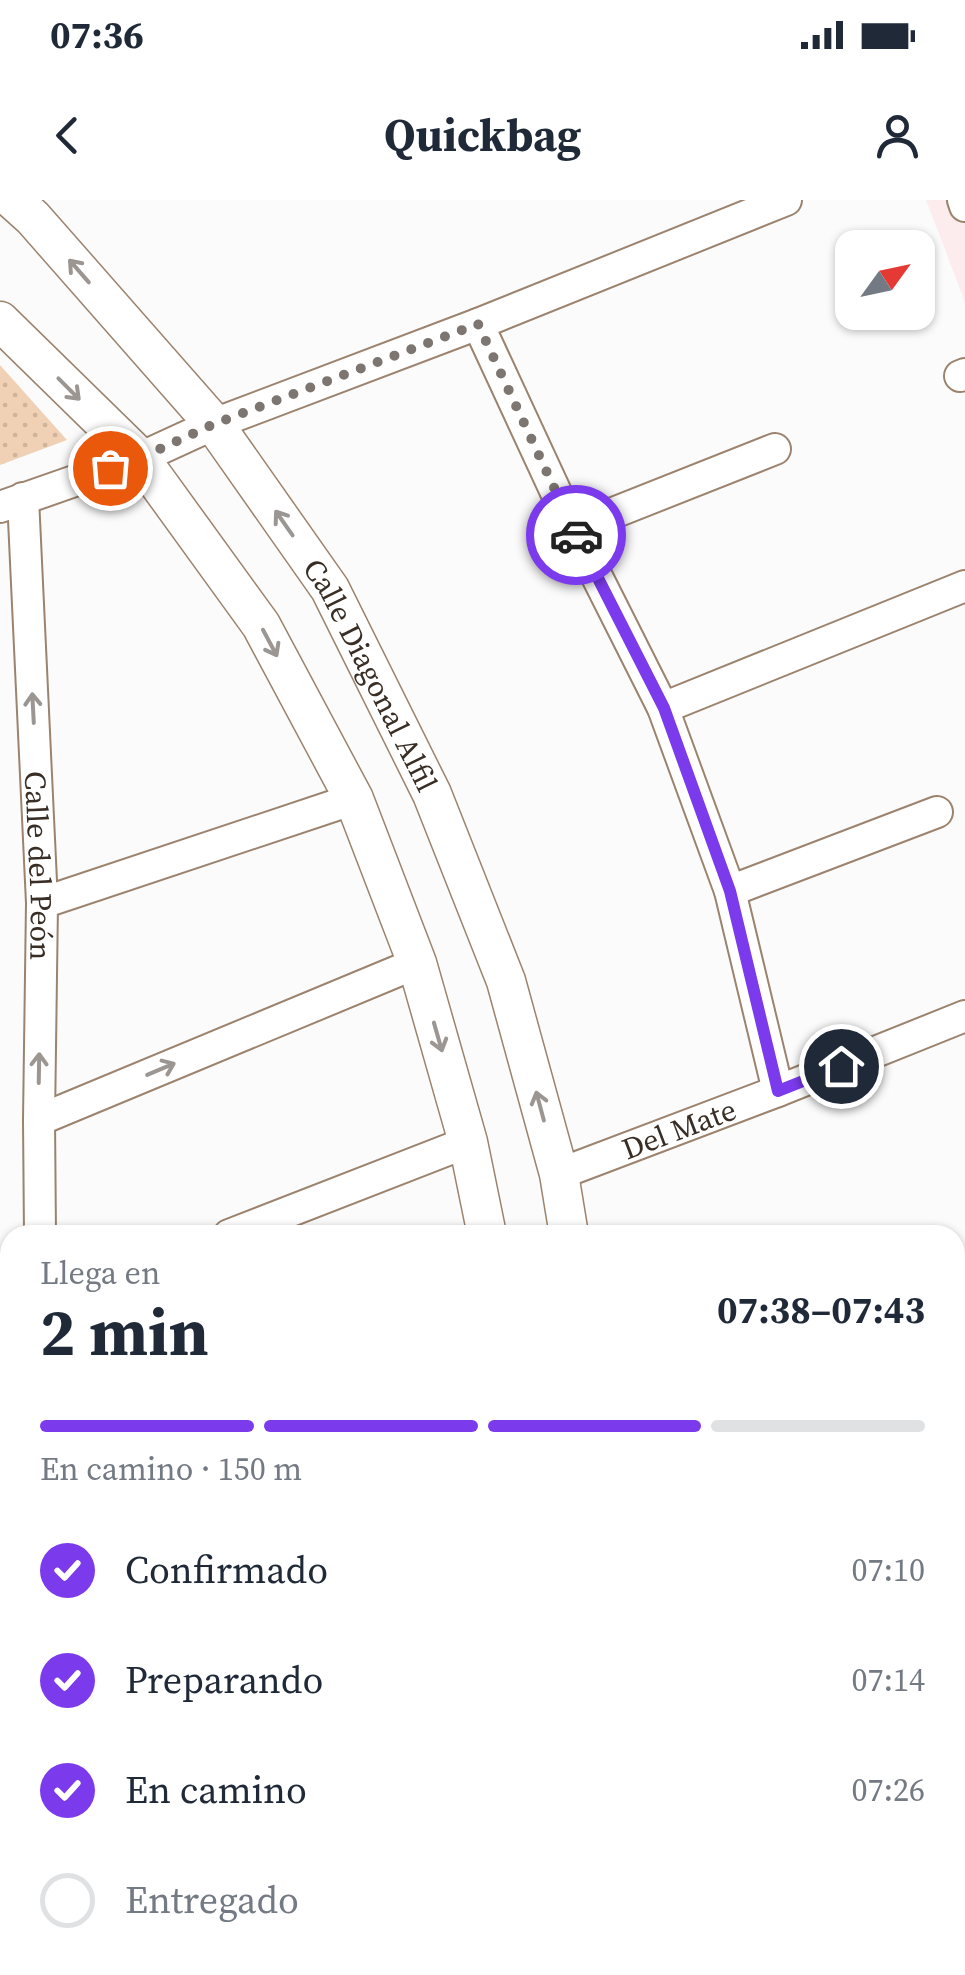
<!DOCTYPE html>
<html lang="es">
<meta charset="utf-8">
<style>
:root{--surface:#fff;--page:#f2f2f3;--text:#1f2937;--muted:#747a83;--line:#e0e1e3;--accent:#7c3aed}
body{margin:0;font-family:"Source Serif 4",serif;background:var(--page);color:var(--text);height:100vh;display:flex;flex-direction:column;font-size:38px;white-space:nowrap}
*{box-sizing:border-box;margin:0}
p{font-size:32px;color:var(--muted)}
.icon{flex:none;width:55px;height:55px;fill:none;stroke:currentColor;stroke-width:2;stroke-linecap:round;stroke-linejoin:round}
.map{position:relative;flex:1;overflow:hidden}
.side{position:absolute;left:0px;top:1025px;width:965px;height:750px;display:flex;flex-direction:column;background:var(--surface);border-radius:30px 30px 0 0;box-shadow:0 2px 8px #0004}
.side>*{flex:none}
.needle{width:65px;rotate:57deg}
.tools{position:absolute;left:835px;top:30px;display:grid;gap:20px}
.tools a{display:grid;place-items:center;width:100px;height:100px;border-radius:20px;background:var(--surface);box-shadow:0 2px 8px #0004;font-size:50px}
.pin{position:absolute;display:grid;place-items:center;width:85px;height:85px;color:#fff;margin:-42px;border:5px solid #fff;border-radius:50%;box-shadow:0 2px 10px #0007}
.courier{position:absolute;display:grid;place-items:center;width:100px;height:100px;margin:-50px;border:8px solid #7c3aed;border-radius:50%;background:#fff;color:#222;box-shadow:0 2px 12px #0007}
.head em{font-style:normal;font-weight:700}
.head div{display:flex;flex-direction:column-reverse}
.head{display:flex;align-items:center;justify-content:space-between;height:170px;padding:0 40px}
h1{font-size:65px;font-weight:700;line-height:75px}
.bar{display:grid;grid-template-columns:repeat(4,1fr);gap:15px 10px;align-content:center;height:120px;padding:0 40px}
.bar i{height:12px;border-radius:8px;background:var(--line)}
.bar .on{background:var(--accent)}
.bar p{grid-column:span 4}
ol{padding:0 40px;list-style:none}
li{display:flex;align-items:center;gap:30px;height:110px}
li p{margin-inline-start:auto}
li .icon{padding:10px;border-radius:50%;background:var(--accent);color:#fff;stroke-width:4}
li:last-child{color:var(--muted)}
li i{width:55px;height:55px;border:5px solid var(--line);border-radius:50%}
.status{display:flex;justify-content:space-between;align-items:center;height:70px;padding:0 50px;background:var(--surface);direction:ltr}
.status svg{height:28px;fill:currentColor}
header{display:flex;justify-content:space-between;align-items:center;height:130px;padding:0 40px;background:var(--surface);font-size:45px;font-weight:700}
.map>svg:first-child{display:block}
</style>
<div class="status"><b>07:36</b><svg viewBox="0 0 49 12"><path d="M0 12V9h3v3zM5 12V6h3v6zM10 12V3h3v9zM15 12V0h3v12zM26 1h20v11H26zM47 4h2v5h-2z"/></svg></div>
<header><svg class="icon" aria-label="back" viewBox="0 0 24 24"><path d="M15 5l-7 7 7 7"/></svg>Quickbag<svg class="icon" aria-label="person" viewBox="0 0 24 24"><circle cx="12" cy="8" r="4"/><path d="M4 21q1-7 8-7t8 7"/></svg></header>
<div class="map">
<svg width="965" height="1775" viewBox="0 0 965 1775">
<defs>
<pattern id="grass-dots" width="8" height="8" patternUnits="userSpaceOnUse" patternTransform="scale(2.5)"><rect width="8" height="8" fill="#f0d1b6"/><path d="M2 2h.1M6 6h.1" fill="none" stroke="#cfb49c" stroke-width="1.8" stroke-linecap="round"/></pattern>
</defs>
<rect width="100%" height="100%" fill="#fbfbfb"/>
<polygon fill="#fdeced" points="926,0 965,0 965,102"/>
<polygon fill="url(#grass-dots)" points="0,165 67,240 0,265"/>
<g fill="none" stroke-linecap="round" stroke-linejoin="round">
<g stroke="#9c836d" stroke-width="34">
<g id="minor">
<polyline points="963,0 965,6"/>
<polyline points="478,124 573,329 663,508 730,691 778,891"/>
<polyline points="960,176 965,174"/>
<path id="s1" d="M23,298L42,703L39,920L40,1035"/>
<polyline points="0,307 140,258 214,224 478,124 786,0"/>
<polyline points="573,329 775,249"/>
<polyline points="663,508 965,386"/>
<polyline points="730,691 937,612"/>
<polyline points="42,703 354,599"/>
<polyline points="39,920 417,763"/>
<path id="s2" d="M559,974L778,891L965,816"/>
<polyline points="229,1035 468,942"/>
<polyline points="955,1072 965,1097"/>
<polyline points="0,1325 10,1324"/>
<polyline points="955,1406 965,1406"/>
<polyline points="0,1571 10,1571"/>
<polyline points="955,1583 965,1584"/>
<polyline points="0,1718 10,1718"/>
<polyline points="955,1732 965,1732"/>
</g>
</g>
<g stroke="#9c836d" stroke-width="41">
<g id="tertiary">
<path id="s3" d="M13,0L33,18L214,224L330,389L432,594L506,781L559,974L569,1035"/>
<polyline points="0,121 140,258 261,425 354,599 417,763 468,942 487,1035"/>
<polyline points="0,1607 10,1607"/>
<polyline points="955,1633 965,1634"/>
<polyline points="0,1663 10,1663"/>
<polyline points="955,1690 965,1691"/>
<polyline points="558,1765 561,1775"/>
<polyline points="624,1765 626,1775"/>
<polyline points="670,1775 677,1765"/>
</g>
</g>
<use href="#minor" stroke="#fff" stroke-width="30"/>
<use href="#tertiary" stroke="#fff" stroke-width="38"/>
</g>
<defs><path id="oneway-shaft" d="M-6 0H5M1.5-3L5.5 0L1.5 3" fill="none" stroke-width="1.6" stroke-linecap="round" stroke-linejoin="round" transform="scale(2.5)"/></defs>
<g stroke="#9c9692">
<use href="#oneway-shaft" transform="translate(79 71) rotate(-131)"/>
<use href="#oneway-shaft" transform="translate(69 189) rotate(45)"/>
<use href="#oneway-shaft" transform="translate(284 323) rotate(-125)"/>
<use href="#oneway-shaft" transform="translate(270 443) rotate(62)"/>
<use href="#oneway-shaft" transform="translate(33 508) rotate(-93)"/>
<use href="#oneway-shaft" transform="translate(438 837) rotate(74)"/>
<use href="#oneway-shaft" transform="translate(39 868) rotate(-89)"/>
<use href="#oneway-shaft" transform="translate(161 869) rotate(-23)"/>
<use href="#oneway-shaft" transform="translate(540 906) rotate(-105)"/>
</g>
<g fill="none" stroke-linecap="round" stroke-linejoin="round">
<polyline stroke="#7d7670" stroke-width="10" stroke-dasharray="0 18" points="110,268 140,258 214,224 478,124 576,335"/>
<polyline stroke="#7c3aed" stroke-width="12" points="576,335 664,508 730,691 778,891 841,866"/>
</g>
<g text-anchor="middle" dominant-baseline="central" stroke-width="10" stroke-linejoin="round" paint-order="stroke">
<g font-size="30" fill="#392e25" stroke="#fbfbfb">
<text stroke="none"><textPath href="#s3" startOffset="598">Calle Diagonal Alfil</textPath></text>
<text stroke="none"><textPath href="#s1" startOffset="368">Calle del Peón</textPath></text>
<text stroke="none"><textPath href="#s2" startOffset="128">Del Mate</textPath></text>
</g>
</g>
</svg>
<div class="tools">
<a><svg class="needle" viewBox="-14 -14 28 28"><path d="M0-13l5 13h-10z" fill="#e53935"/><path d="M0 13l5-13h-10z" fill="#747a83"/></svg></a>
</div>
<div class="pin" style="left:110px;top:268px;background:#ea580c"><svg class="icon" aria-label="bag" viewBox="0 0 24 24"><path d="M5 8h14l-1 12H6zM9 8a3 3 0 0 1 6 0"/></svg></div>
<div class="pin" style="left:841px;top:866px;background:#1f2937"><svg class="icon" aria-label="home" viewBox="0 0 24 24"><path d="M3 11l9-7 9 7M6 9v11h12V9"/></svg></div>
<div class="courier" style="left:576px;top:335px"><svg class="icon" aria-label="car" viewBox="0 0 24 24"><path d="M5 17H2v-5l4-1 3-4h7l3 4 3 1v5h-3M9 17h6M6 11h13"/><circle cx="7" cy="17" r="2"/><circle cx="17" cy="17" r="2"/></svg></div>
<section class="side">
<div class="head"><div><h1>2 min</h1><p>Llega en</p></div><em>07:38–07:43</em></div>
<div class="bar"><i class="on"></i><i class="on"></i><i class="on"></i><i></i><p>En camino · 150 m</p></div>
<ol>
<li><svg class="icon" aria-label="check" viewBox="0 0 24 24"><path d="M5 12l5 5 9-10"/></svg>Confirmado<p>07:10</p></li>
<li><svg class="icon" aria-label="check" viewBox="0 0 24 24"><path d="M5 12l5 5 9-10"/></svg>Preparando<p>07:14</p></li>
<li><svg class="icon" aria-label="check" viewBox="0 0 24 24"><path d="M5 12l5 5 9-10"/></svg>En camino<p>07:26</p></li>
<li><i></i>Entregado</li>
</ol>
</section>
</div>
